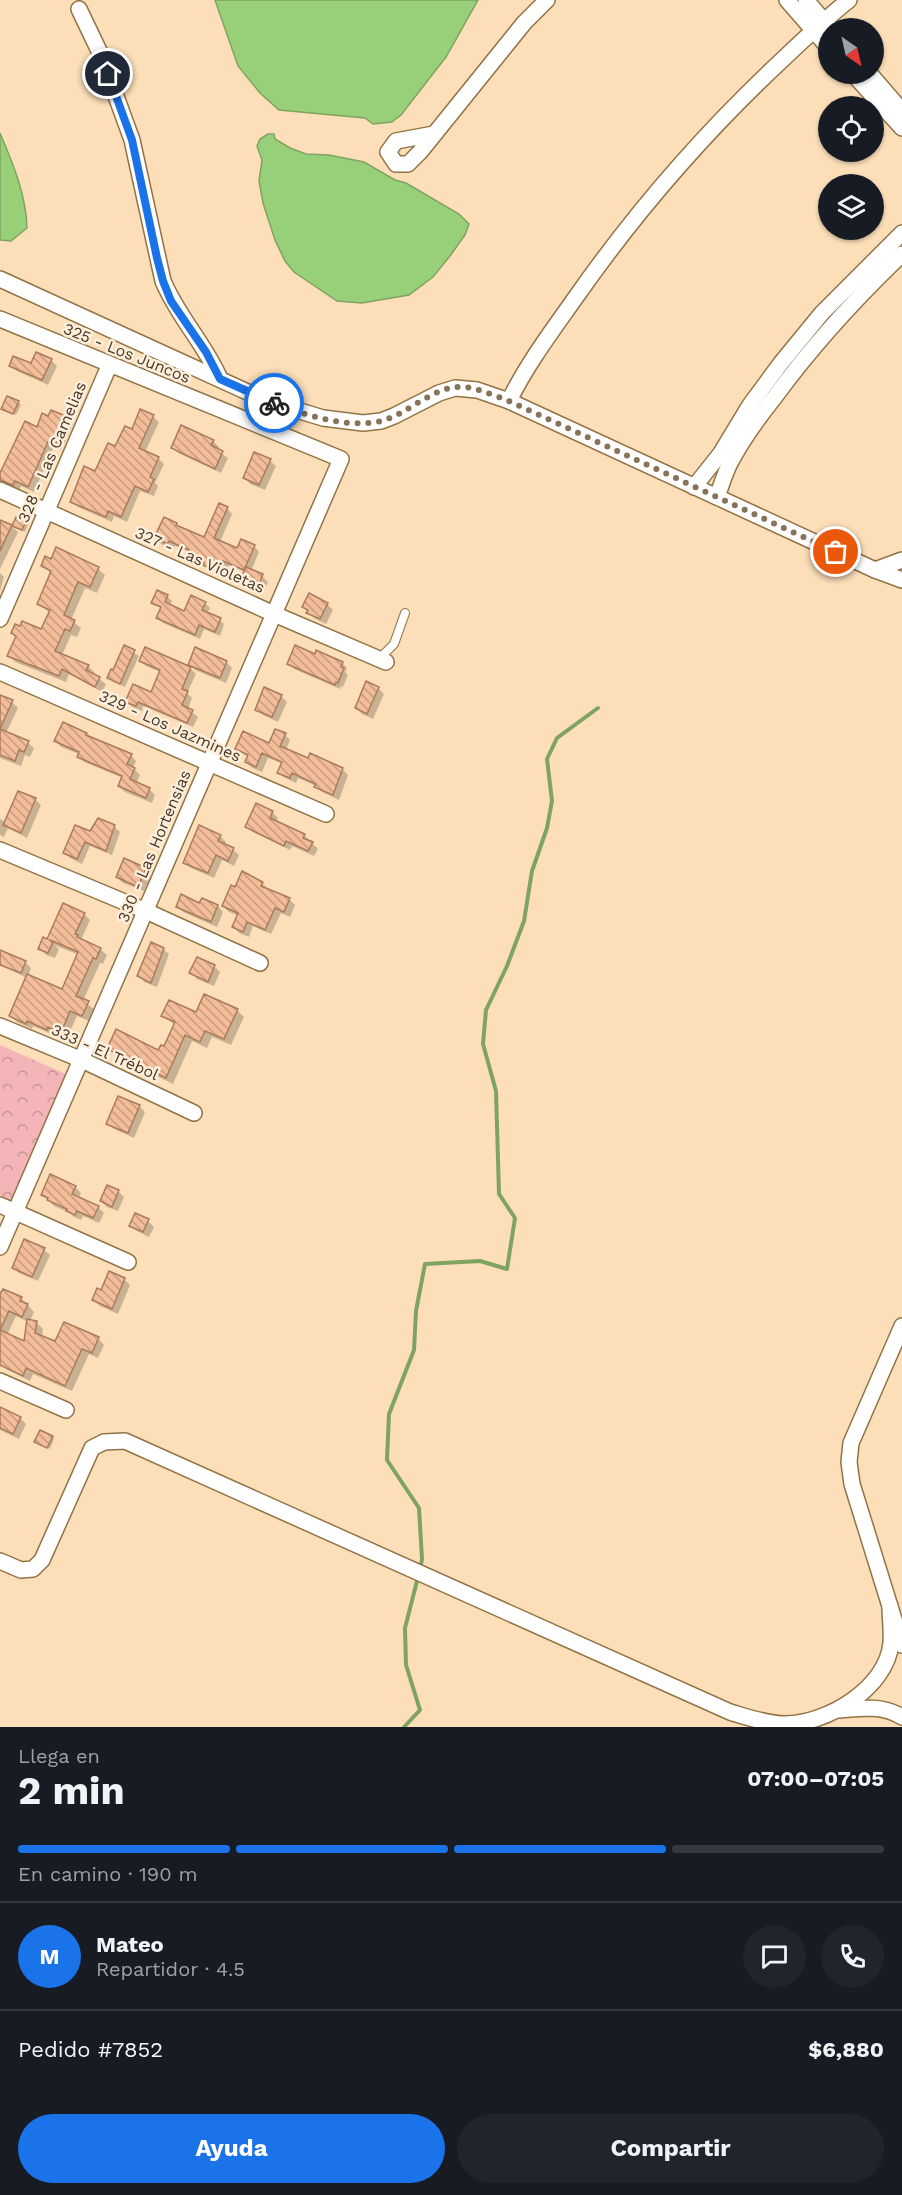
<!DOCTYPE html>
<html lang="es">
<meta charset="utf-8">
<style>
:root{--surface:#171b24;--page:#20242c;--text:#f1f3f6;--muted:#9ea1a6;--line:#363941;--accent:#1a73e8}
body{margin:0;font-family:"Work Sans",sans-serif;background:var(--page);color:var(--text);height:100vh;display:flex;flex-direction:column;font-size:22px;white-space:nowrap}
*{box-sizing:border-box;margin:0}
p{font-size:20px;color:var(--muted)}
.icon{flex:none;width:33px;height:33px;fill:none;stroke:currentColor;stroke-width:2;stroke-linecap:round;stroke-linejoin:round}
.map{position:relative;height:1727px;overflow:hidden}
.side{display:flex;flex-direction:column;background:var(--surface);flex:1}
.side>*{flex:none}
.needle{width:39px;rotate:146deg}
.controls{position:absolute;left:818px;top:18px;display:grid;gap:12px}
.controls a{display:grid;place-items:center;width:66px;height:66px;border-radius:50%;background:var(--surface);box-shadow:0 2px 4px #0004;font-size:30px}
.pin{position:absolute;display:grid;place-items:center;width:51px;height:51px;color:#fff;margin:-26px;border:3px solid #fff;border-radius:50%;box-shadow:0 2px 6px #0007}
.courier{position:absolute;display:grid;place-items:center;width:60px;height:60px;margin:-30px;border:4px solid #1a73e8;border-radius:50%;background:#fff;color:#222;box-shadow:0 2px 8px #0007}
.summary em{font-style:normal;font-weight:700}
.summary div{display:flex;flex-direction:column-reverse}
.summary{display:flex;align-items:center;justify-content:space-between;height:102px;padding:0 18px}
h1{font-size:39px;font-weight:700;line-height:45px}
.bar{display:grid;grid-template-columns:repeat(4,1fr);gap:9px 6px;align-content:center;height:72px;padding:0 18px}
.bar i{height:8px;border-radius:4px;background:var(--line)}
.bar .on{background:var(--accent)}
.bar p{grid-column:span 4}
.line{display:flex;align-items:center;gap:15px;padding:0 18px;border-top:2px solid var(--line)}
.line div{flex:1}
.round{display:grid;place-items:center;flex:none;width:63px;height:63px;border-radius:32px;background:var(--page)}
.cta{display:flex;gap:12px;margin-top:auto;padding:12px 18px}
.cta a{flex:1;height:69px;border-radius:36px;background:var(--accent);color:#fff;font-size:24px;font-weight:700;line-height:69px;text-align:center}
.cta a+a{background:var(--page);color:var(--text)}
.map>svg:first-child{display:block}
</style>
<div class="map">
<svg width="902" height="1727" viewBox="0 0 902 1727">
<defs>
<pattern id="forest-crowns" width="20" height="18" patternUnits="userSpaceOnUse" patternTransform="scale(1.5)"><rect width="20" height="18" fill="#f4b5b8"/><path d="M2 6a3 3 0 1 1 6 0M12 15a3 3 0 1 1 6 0" fill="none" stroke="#c79495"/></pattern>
<pattern id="building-back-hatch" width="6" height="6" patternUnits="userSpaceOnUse" patternTransform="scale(1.5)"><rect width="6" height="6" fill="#f3bd99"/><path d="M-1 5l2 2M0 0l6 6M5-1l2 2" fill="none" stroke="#c79b7d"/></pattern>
</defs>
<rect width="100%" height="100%" fill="#fcdfb9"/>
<polygon fill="url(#forest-crowns)" points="0,1045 68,1075 11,1200 0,1195"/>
<g fill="#98d079" stroke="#80a360" stroke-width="1.5">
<polygon points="215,0 478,0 446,57 401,115 392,122 373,124 365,118 279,110 260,93 238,66"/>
<path d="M0,133C13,164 26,194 27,228L11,241L0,240Z"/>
<polygon points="268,134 274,134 275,139 290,148 306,154 329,155 364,162 395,180 406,183 459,214 469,224 465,235 450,256 433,277 409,295 362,303 337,301 294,272 285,261 275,240 263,203 259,181 262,160 257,146 260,139"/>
</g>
<g fill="#0003" fill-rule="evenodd">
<polygon points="51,360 57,366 48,385 17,371 11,366 31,365"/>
<polygon points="18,402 21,405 16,415 6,411"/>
<polygon points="141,411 153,417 159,422 145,452 158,458 164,464 155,483 158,486 154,496 140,491 127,522 114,516 112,522 78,507 72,501 115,448 133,431"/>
<polygon points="49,418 67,418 73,424 61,450 54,447 34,492 21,486 19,490 5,484 0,477 37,429"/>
<polygon points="213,441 219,447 217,450 228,458 221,473 178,453 172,447"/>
<polygon points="270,461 276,466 265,490 250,484 245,478"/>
<polygon points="227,508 232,514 220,542 238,550 254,546 259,552 251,571 262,576 268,582 263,594 247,587 241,581 245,572 229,565 224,576 195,560 189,554 190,552 175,546 173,549 161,544 156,538 176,524 181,529 204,538"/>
<polygon points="17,519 28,525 25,532 13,527"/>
<polygon points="0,525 11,526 18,532 0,569"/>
<polygon points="43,566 98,569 105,575 97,593 85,588 71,620 81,628 77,637 71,635 62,655 88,666 95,673 94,675 106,684 102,692 69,674 66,682 15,662 9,655 17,637 12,633 42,631 50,613 38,604 51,573"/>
<polygon points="0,573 4,577 0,591"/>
<polygon points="167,596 172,601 170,606 185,613 205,603 210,608 207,614 220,620 224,624 220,636 204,629 200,639 163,623 158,618 162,609 153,602"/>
<polygon points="327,604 333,610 326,624 314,618 304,606"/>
<polygon points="125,647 139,656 125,687 114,682 109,678 114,672"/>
<polygon points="316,656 342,663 347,668 345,672 348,675 343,687 341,686 340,689 294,669 289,664"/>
<polygon points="141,661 190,668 196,674 187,693 192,698 188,709 198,717 193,727 143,706 142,711 132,707 127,701 152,694 161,672 146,666"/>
<polygon points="226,662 232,668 226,683 195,670 189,664"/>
<polygon points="378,688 384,694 373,719 362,714 356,708"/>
<polygon points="281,696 287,702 278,722 263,715 257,709"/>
<polygon points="0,697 12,702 18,708 6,733 28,743 34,748 30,757 25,755 21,766 0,758"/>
<polygon points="63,724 131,755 136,761 133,768 140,775 136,784 149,789 155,795 152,803 125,792 119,786 123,778 84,762 79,756 79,754 61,747 56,741"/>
<polygon points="285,735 290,740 286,750 309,760 342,769 348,775 339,800 322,792 316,786 298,778 296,783 285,778 279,773 283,764 268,758 262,772 252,768 247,762 249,758 237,749 270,744"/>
<polygon points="35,799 41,805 27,838 8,828 4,837 0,835 0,819 6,822"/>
<polygon points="272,812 278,818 276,822 304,835 318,849 314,856 292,846 290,850 253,832 247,826"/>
<polygon points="98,819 115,827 120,832 112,855 90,846 82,864 70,858 65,853 91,833"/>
<polygon points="220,836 226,842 224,846 233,850 239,855 234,866 222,860 214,878 191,868 185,862"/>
<polygon points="145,869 151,875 144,891 123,883 117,877"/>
<polygon points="262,883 268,889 289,899 295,905 290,917 281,913 271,934 253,926 249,937 239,933 234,927 239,916 229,912 223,906 236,889"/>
<polygon points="202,900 218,906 223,912 217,927 183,912 177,906 200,905"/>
<polygon points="84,914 90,920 81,940 100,949 107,955 103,964 100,963 83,1001 94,1009 89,1021 77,1016 67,1038 55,1033 54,1035 33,1026 32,1029 17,1022 10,1016 27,978 0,965 1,952 26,963 31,968 28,977 63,991 79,955 54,945 59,949 55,958 46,955 40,948"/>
<polygon points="163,949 169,954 157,987 144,982 139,976"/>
<polygon points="214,966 220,972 214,986 197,979 191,973"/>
<polygon points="237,1010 244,1017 231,1045 212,1037 207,1048 192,1041 173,1084 116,1056 109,1049 159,1052 165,1048 175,1025 163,1016"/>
<polygon points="139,1106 145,1112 134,1138 114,1129 108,1124"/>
<polygon points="75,1187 81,1193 78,1199 98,1207 104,1213 99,1223 83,1216 81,1220 74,1217 70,1213 54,1206 43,1195"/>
<polygon points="118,1191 124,1197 118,1211 107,1207 101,1201"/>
<polygon points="148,1221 154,1227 149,1237 137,1231 131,1226"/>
<polygon points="44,1250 50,1255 38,1281 19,1273 13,1267"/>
<polygon points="124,1279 130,1285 118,1314 100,1306 94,1300 102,1292"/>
<path d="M0,1297L21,1298L34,1312L30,1321L36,1322L43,1329L42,1337L56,1343L98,1338L104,1345L98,1358L89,1354L72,1391L33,1374L30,1381L0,1366ZM16,1316L28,1322L25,1343L7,1335Z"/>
<polygon points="0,1411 20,1418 26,1424 19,1439 0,1430"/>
<polygon points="52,1437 54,1439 50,1449 38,1444"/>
</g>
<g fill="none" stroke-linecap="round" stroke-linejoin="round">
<g stroke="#80a360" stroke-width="4">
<polyline points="420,1570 422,1559 419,1508 387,1460 389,1414 414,1350 416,1311 425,1264 480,1261 507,1269 515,1218 499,1194 496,1091 483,1044 486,1010 507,966 524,921 532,871 547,828 552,801 547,759 557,738 598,708"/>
<polyline points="404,1727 420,1710 406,1665 405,1628 418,1577"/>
</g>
</g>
<g fill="url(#building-back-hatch)" stroke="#aa7b5b" stroke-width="1.5">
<polygon points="36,352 52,359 42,380 9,366 13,356 31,363"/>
<polygon points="7,396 19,401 13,414 1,409"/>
<polygon points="140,409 154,415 139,448 159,457 150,477 154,479 148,492 135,486 121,517 108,511 106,517 70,502 84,466 95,471 108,443 115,446 125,426 132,429"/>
<polygon points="51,410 68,417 55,446 48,442 28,487 15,481 13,485 0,480 0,473 25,421 37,427 42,413 48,416"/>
<polygon points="181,425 214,440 211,445 223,451 215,469 171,448"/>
<polygon points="254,452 271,459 259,485 243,478"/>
<polygon points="219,503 228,507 214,538 237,548 241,539 255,545 244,570 223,561 218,572 203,565 204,562 187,554 189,550 169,541 167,544 154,538 164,517 177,523 176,525 204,537"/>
<polygon points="16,517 26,521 22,530 12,526"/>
<polygon points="0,520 12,525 0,551"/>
<polygon points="56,547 99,567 90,587 78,582 64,615 75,620 70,631 65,629 55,651 89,665 86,670 100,677 95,687 62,669 59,676 7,656 16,636 11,633 15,624 20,626 22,621 41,629 50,610 37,604 51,571 41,566 45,556 51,559"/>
<polygon points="246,567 263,574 257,590 239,582"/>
<polygon points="157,590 168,595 165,602 184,611 191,595 206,602 202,610 221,618 215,632 199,625 195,635 156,618 161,607 151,603"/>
<polygon points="309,593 328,603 320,619 306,613 308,610 302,607"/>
<polygon points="124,645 135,650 120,684 107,678 111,669 113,670"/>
<polygon points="295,645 315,654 316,650 343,662 341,667 344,668 338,683 336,682 335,685 287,664"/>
<polygon points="145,647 191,667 182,689 188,691 182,705 193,710 187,723 138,702 136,706 125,702 133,684 151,692 160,670 139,661"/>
<polygon points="195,647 227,661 220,678 188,665"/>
<polygon points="366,681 379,687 367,714 355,708"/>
<polygon points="264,687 282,695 272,717 255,710"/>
<polygon points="0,695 13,700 0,729 29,741 24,752 19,750 15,761 0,755"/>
<polygon points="63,722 87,733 86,735 132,754 127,764 135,768 130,779 150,788 146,798 118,786 122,776 77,757 79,752 54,741"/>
<polygon points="275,729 286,733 280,746 308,758 310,753 343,768 333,795 314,787 316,784 292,773 290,778 277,773 282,762 262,753 256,767 245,762 248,755 235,749 243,731 269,743"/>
<polygon points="18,791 36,798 21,833 3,825"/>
<polygon points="256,803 273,811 270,818 305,834 303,838 313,842 308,851 286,841 284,846 245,827"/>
<polygon points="98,818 115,825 106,851 85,842 77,859 63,853 75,825 90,831"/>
<polygon points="199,825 221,835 218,841 234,848 228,861 216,855 208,873 183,863"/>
<polygon points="124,858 146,868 138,887 116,877"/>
<polygon points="242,871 263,882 261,886 290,898 284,912 275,908 265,930 247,922 243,932 232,927 238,913 222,906 231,885 235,887"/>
<polygon points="181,894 199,903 202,898 218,905 211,922 176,907"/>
<polygon points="63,903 85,913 75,934 78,935 77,937 101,948 96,959 93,958 76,996 89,1001 82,1016 70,1011 61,1033 48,1027 47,1030 27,1021 26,1024 9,1016 27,974 62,989 78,952 50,940 53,942 48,953 38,949 43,937 47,939"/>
<polygon points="151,942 164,948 151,983 137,976"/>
<polygon points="0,950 26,961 21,973 0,965"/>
<polygon points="197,957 215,965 208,982 189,973"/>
<polygon points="204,994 238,1009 224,1039 205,1031 200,1042 185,1035 166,1078 107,1049 116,1029 158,1050 161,1045 164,1046 175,1022 161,1016 169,1000 196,1012"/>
<polygon points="118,1096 140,1105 128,1133 106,1124"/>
<polygon points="50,1174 76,1186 72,1194 99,1206 93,1218 77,1211 75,1215 66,1211 67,1209 47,1200 48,1198 41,1195"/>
<polygon points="107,1185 119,1190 112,1207 100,1201"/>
<polygon points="135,1213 149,1219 143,1232 129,1226"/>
<polygon points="24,1239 45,1248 32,1277 12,1268"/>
<polygon points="109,1271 125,1278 112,1309 92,1300 97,1288 101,1290"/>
<polygon points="3,1289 22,1297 20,1301 28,1304 22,1317 9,1311 0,1330 24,1341 27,1319 37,1321 35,1333 55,1341 64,1322 99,1337 92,1353 82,1349 65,1386 26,1368 23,1376 0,1365 0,1294"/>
<polygon points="0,1407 21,1417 13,1434 0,1428"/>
<polygon points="40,1430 53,1436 47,1448 34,1442"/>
</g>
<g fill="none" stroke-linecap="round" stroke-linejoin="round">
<g stroke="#937345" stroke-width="10">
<polyline id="service" points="379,659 394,644 405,613"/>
</g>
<g stroke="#937345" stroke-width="18">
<g id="minor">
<polyline points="787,0 828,47"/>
<polyline points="806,0 830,28"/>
<path d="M79,9L101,55L132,140L163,281C178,317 205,344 220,379"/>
<polyline points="853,74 902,128"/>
<polyline points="870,74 902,111"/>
<polyline points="434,134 396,141 388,152 396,164 408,164 420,152 524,23 547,0"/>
<polyline points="0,279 267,401 323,418 363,423 381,421 394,416 439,393 455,388 477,390 509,401 875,570 902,580"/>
<polyline points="0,319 341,459 0,1247"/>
<path d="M509,401C527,364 552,331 576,297C637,210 703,134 781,61C803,40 825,19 849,0"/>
<polyline points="694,487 721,453 750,405 781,363 822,313 902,233"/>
<polyline points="0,490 274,614 386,662"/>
<path d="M717,497C721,486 725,473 730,463C742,440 758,418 774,398C812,346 855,299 902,254"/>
<polyline points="875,570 902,560"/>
<polyline points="0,619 109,366"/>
<polyline points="0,672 326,814"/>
<polyline points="0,850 146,911 260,963"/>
<polyline points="0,1026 82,1060 194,1113"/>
<polyline points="0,1205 128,1262"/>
<polyline points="902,1326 851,1443 849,1462 852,1484 902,1645"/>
<polyline points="0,1381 66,1410"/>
<path d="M0,1561L21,1570L33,1569L42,1560L92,1448L104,1442L125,1441L730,1712C747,1717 767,1724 785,1724C827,1724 887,1688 891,1643C892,1631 890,1618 890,1606"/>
<path d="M840,1710C861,1708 883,1705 902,1717"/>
</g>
</g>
<use href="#service" stroke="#fff" stroke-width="8"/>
<use href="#minor" stroke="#fff" stroke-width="15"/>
</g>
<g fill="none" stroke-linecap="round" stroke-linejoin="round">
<path stroke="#867359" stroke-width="6" stroke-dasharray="0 10.8" d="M274,403C306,415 346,429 381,421C409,414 435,384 465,387C480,389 495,396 509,401L836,552"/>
<polyline stroke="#1a73e8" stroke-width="8" points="108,74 132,140 157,258 163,281 171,301 206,352 220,379 274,403"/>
</g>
<g text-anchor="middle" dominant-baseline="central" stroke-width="5" stroke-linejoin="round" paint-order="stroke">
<g font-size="16" fill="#473926" stroke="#fdefdc">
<text transform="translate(127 353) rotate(22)">325 - Los Juncos</text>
<text transform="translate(52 452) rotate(-67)">328 - Las Camelias</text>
<text transform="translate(200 560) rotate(24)">327 - Las Violetas</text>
<text transform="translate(170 726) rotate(24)">329 - Los Jazmines</text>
<text transform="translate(154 846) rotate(-67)">330 - Las Hortensias</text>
<text transform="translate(105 1052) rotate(24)">333 - El Trébol</text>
</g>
</g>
</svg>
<div class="controls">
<a><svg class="needle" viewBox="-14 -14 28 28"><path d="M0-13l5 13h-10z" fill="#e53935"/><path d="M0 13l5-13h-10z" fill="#9ea1a6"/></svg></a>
<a><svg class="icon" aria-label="locate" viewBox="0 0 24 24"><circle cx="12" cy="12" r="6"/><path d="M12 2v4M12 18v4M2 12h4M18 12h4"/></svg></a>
<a><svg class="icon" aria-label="layers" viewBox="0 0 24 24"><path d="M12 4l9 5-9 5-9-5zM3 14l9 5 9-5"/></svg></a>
</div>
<div class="pin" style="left:836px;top:552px;background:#ea580c"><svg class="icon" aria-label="bag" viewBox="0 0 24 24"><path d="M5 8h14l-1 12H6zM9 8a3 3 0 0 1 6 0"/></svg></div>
<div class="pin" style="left:108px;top:74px;background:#1f2937"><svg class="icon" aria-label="home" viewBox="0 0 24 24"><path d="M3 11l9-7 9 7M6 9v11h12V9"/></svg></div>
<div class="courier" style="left:274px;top:403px"><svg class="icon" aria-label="bike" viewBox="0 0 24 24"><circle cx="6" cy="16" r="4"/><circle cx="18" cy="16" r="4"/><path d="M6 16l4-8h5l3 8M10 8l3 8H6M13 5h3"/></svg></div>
</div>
<section class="side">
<div class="summary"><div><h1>2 min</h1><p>Llega en</p></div><em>07:00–07:05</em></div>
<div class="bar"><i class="on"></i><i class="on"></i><i class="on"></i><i></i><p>En camino · 190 m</p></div>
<div class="line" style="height:108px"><b class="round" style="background:var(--accent);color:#fff">M</b><div><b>Mateo</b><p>Repartidor · 4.5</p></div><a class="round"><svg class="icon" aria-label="chat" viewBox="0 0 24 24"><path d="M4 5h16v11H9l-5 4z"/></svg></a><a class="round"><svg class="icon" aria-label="phone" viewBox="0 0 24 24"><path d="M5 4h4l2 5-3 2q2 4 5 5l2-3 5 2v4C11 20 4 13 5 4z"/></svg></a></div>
<div class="line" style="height:78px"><div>Pedido #7852</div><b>$6,880</b></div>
<div class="cta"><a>Ayuda</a><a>Compartir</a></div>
</section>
